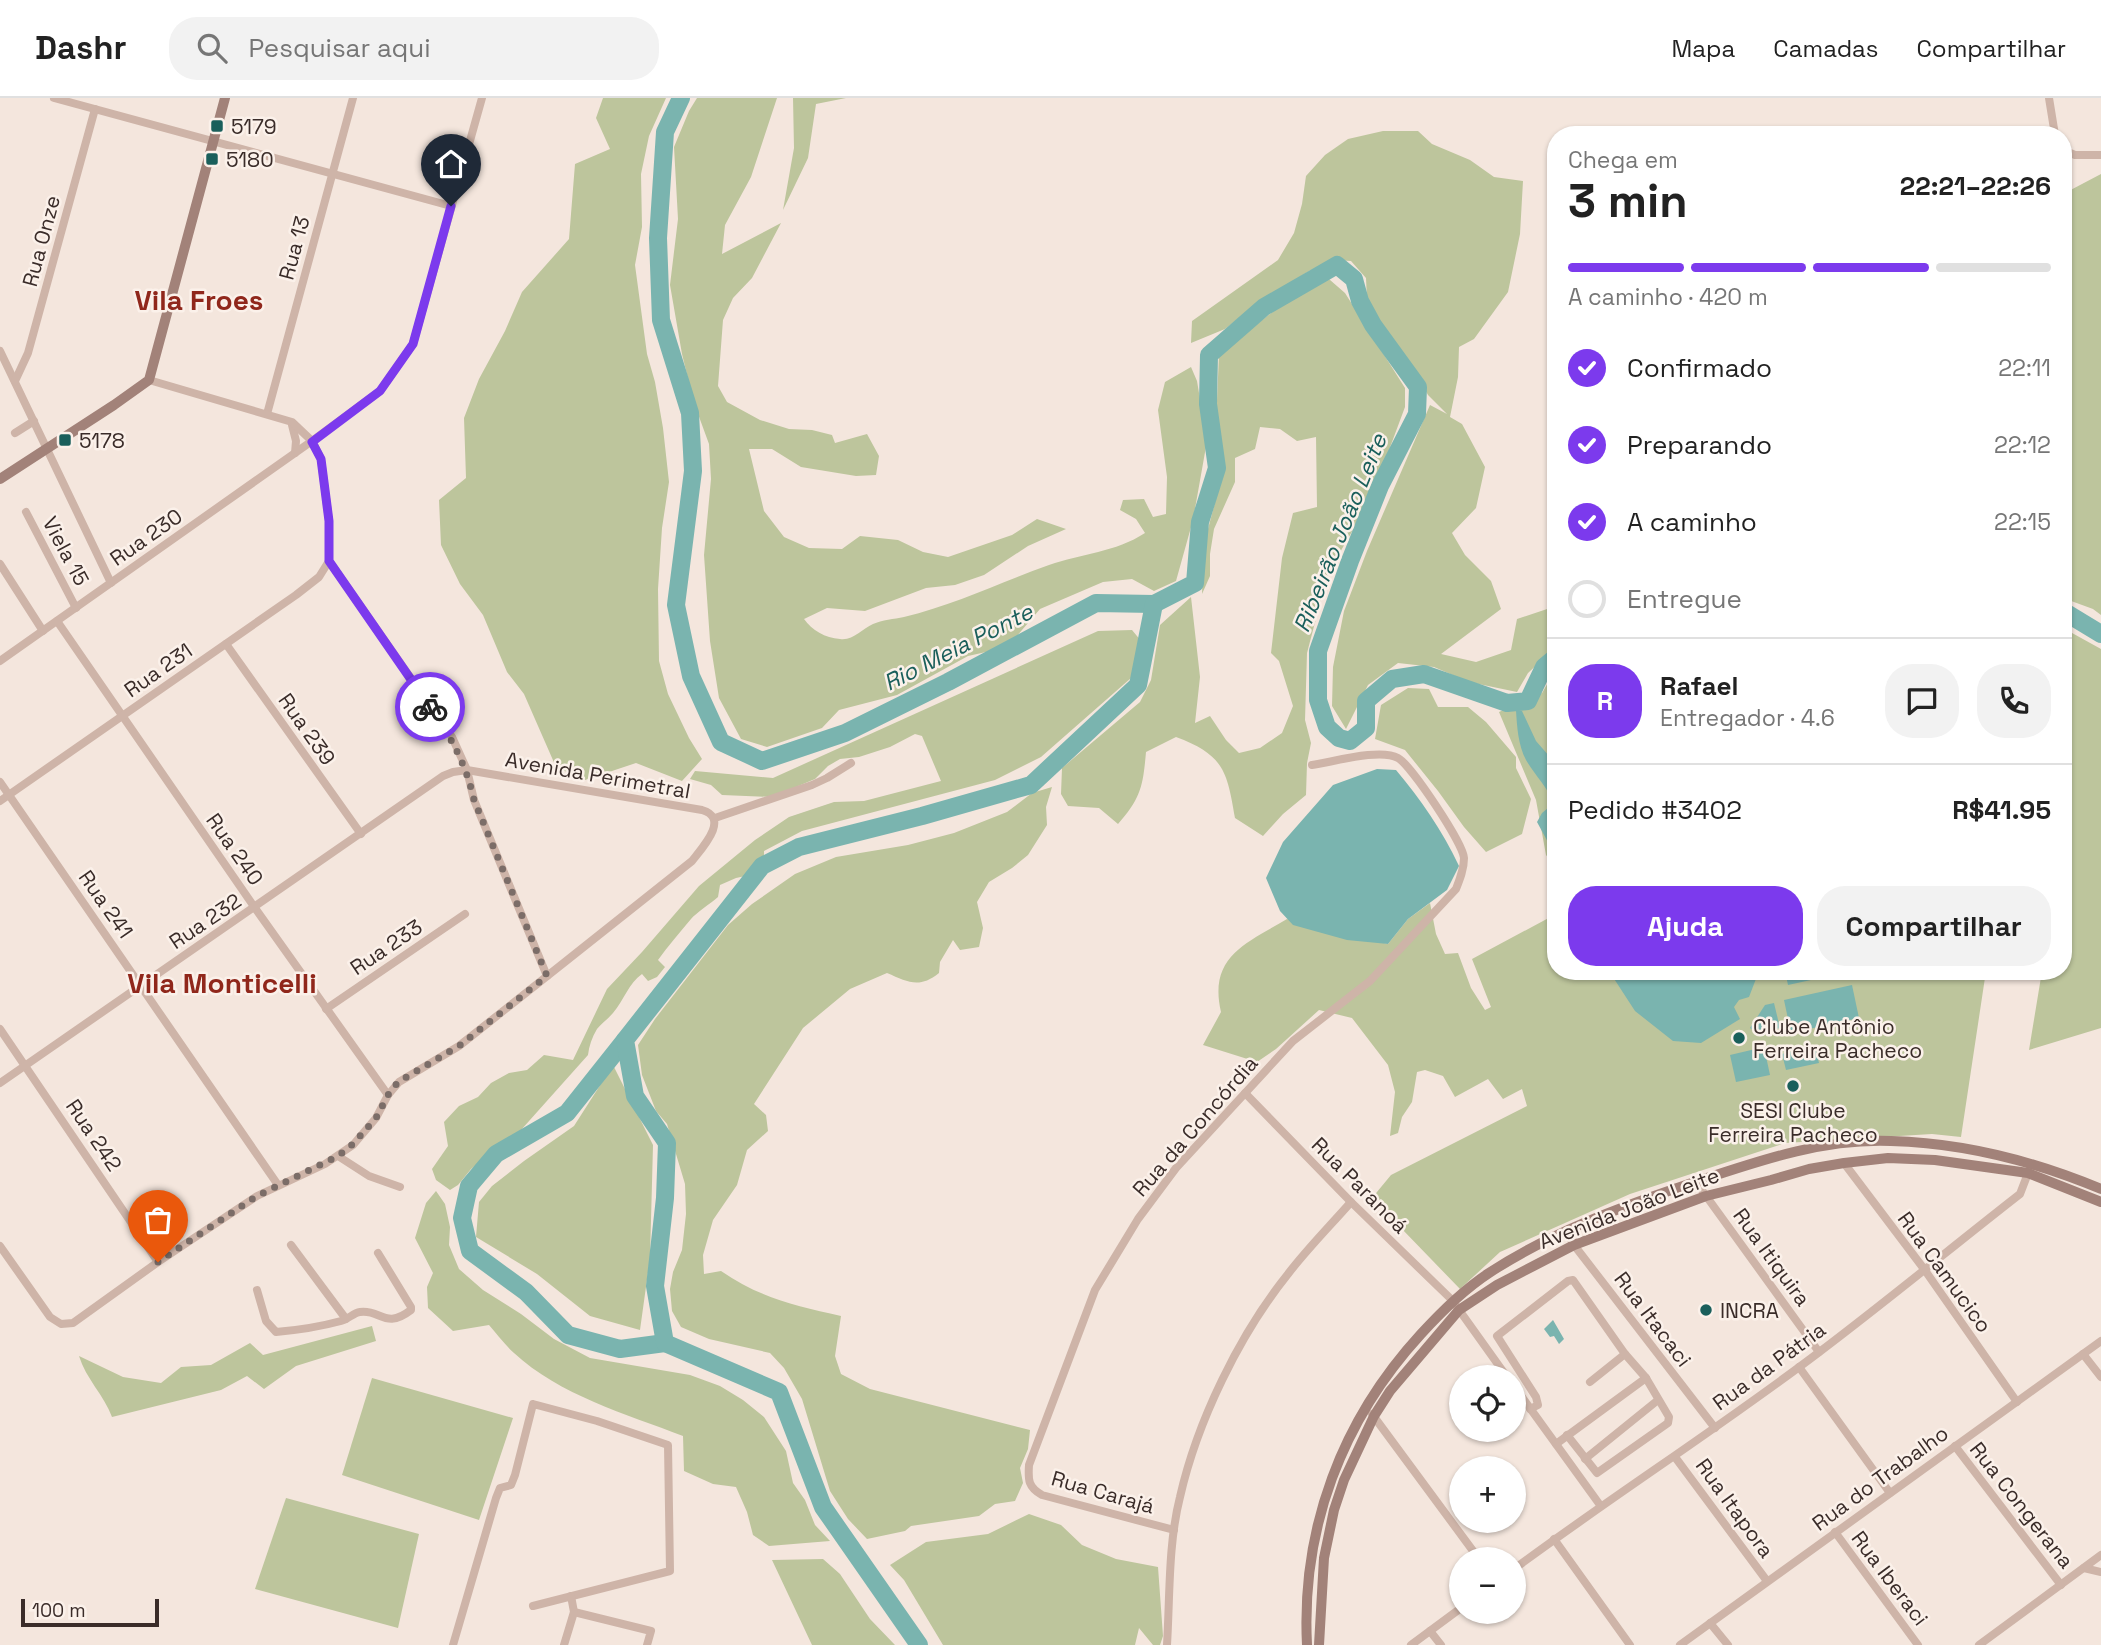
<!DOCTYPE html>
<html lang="pt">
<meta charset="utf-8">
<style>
:root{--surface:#fff;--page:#f2f2f2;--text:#222;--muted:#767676;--line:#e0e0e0;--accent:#7c3aed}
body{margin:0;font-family:"Space Grotesk",sans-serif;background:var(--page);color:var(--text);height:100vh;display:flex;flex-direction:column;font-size:26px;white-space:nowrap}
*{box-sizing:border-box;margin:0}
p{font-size:23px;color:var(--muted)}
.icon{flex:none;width:38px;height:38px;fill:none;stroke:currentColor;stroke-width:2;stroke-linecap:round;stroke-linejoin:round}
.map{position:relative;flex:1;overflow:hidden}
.side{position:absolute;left:1547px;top:28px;width:525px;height:854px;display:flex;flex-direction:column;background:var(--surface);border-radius:28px;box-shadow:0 2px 5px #0004}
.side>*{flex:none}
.buttons{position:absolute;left:1449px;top:1267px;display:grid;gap:14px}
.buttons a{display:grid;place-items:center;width:77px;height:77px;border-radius:50%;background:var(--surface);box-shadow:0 2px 5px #0004;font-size:35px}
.scale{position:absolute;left:21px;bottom:18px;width:138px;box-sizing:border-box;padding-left:7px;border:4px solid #3a2c29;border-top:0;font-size:19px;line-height:24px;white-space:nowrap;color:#3a2c29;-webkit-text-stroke:5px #fbf1ea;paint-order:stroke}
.pin{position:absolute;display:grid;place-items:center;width:60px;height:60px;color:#fff;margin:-72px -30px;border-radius:50% 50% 50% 0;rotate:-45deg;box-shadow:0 0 7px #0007}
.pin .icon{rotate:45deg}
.courier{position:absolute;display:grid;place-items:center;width:70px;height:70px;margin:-35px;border:5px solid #7c3aed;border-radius:50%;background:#fff;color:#222;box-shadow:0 2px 9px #0007}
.headline em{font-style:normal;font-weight:800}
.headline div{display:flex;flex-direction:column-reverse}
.headline{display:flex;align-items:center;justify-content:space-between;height:119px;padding:0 21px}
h1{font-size:46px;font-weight:800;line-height:52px}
.bar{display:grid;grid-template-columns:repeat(4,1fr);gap:10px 7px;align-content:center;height:84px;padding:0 21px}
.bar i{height:9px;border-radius:5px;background:var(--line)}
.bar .selected{background:var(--accent)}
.bar p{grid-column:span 4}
.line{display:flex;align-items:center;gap:18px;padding:0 21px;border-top:2px solid var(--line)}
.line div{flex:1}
.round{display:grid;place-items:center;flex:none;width:74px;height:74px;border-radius:28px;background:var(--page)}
ol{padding:0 21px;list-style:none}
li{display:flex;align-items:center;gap:21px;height:77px}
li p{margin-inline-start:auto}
li .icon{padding:7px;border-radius:50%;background:var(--accent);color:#fff;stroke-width:4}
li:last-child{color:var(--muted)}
li i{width:38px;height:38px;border:4px solid var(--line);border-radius:50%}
.primary-button{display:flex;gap:14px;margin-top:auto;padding:14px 21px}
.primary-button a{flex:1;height:80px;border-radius:28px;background:var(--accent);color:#fff;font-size:28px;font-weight:800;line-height:80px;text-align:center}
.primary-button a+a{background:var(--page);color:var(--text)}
header{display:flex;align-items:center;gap:42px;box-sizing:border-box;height:98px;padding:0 35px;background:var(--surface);border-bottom:2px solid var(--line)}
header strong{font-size:33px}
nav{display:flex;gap:38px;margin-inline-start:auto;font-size:24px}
.search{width:490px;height:63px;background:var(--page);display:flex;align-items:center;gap:18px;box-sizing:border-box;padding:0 24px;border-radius:28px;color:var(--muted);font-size:26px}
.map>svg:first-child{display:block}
</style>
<header>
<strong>Dashr</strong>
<div class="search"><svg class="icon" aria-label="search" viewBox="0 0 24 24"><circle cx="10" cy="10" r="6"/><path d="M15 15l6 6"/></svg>Pesquisar aqui</div>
<nav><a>Mapa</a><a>Camadas</a><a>Compartilhar</a></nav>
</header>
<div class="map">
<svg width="2101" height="1547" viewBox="0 0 2101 1547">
<rect width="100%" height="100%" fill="#f4e6dd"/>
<g fill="#bdc59c">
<polygon points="603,0 666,0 649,38 641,76 642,129 635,167 647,256 655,284 663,330 669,384 662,430 658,491 659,563 668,596 689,640 702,661 682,683 636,665 585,682 556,669 524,596 507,574 483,517 460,486 441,447 439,402 466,380 464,320 479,281 505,233 522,194 569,141 575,66 610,51 596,20"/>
<path d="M697,0H777L751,79L725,127L722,156L781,125L752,180L733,200L723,222L718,288L727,304L760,322L789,331L812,332L832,337L835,345L867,336L879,358L876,377L856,378L801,369L772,351H749L764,413L784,439L809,450L842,451L860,438L898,442L923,454L948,459L1012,437L1037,421L1066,431L1028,448L984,477L955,487L926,490L865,513L827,510L804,521C812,532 825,540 840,541C853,543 862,531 873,526C882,522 894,521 904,519C954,507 1001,484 1049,467C1081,456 1116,454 1145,435L1136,421L1120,412L1123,402L1144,401L1153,419L1166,416L1167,379L1158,312L1165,284L1191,269L1197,283L1207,343L1193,422L1176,483L1154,493L1132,481L1103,484L1040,511L1016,539L995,552L968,558L897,597L839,612L822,630L767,649L741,641L719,600L710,543L704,457L711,381L709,346L694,305L682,256L670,187L678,121L674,49L689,13Z"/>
<polygon points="793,0 846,0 816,6 808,60 783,112 794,50"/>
<polygon points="1383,33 1418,33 1432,46 1470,62 1494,79 1523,83 1520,136 1508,194 1474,241 1459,249 1458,279 1450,319 1462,326 1485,369 1476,410 1452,435 1465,457 1491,483 1501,511 1441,556 1476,564 1511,552 1517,521 1556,508 1556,549 1528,575 1517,594 1469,584 1434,569 1398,565 1368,587 1346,631 1332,608 1333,569 1344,513 1367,453 1430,307 1447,316 1428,297 1415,273 1380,229 1367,202 1366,180 1351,163 1335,162 1309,173 1249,212 1225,231 1191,245 1192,223 1278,162 1294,135 1302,106 1306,78 1325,57 1348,41"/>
<polygon points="2101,76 2101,517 2093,511 2063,500 2063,96"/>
<path d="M1322,175L1345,195L1405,290V309L1389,352L1354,430L1328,475L1307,555L1305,622L1311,645L1307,665L1306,697L1283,716L1263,738L1235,720C1227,673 1224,657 1176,639L1146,654C1143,688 1141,700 1118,726L1099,710L1068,708L1061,696L1062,670L1140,604L1151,582L1160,527L1191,499L1200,579L1195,625L1210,618L1226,642L1239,655L1260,650L1282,635L1293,608L1279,563L1271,555L1282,460L1293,415L1317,409L1316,339L1297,343L1280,331L1260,329L1255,351L1235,360V384L1214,431L1210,456V478L1202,496L1204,446L1222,378L1216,326L1219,256Z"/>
<polygon points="2063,530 2101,551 2101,930 2029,952 2042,873 2063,873"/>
<path d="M1132,532L1146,549L1131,580L1041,659L995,682L802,733L764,753V760L755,776L736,780L720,787L718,799C711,805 696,815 691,821C680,834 668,848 658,862L665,869L657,879L648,883L642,876C629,885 624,902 613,915C608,921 602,925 597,931C592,939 589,948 588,957L521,1032L493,1053L471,1071L458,1087L450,1092L436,1082L432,1071L448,1048L444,1024L459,1008L478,999L491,985L509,975L527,972L544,957L573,962L607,891L642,854L699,788L755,742L789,719L834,704L864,703L941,683L922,638L915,636L890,649L859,659L840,661L828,668L815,681L772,699L722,697L711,687L690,681L695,673L773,680L1098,533Z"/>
<polygon points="1556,571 1556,770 1546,757 1536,702 1499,614 1542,595"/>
<polygon points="1408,590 1429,591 1438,609 1468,609 1486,624 1516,659 1516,670 1531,701 1522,736 1486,754 1464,729 1438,693 1405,652 1375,641 1381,607"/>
<path d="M1052,689L1046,709L1047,727L1028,757L1012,770L989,784L977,804L983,830L979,849L960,852L953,842L940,864L939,875C919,891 908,884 887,875L850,891L803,930L754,1006L766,1017L768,1033L747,1052L737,1087L713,1122L703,1157L704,1176L721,1173C760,1200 796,1208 841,1218L835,1258L841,1276L870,1291L1030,1332L1028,1351L1020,1370L1023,1385L1015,1403L995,1406L979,1418L911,1428L905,1433L867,1441L848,1421L830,1393L802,1301L784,1270L770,1255L709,1241L681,1229L672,1213L670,1191L673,1174L682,1152L686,1116L685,1086L667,1026L656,1013L642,977L638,947L655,921L728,827L752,806L795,776L836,759L908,747L954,735L1007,714L1032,695Z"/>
<path d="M1430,805L1436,836L1445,856L1458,855L1471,890L1485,912L1491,909L1472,861L1556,816V873H1986L1961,1039L1932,1036L1785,1045L1630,1096L1500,1154L1460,1191L1372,1100L1391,1077L1527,1008L1522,991L1503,1001L1488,981L1455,999L1443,978L1425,972L1417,974L1412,1004L1402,1019L1398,1035L1390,1038L1395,994L1388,967L1352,920L1319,912L1276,951L1257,964L1203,947L1221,914C1208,858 1247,845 1287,821L1388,846L1408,821Z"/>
<polygon points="613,967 653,1047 650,1160 640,1232 590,1218 537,1176 476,1139 479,1104 492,1088 524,1063 574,1028"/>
<path d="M436,1093L445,1106L450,1129L449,1147L459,1171L483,1192L521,1216L554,1241L590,1260L690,1277L720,1288L743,1302L764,1319L786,1353L793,1385L805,1402L815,1427L830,1443L769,1448L753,1437L747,1414L736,1389L713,1386L684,1373L683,1338C626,1316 559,1297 514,1255C505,1247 497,1236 489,1227L453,1233L428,1210L427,1189L433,1175L415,1140L426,1105Z"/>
<path d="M372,1228L376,1243L296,1268L264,1291L247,1278L221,1292L112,1319C104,1297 86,1281 79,1258L123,1279L161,1285L181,1269L211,1267L250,1245L263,1257Z"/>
<polygon points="372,1280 513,1320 479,1422 342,1377"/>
<polygon points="286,1400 419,1436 398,1530 255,1491"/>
<polygon points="1029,1416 1061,1427 1082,1447 1116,1461 1158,1469 1163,1538 1160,1547 1153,1547 1139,1530 1135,1547 943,1547 904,1482 890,1467 926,1444 988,1436"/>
<polygon points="823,1461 840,1476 870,1521 895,1547 812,1547 772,1462"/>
</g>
<g fill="#7ab4af">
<path d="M1516,612L1522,613L1536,643L1556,666V759L1537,724L1542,715L1554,705C1547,689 1535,677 1526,662C1518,647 1517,628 1516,612Z"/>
<path d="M1377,671L1396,672C1421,702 1442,732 1459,768L1447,792L1408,821L1388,846L1347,842L1293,827L1280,813L1266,780L1283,744L1333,687Z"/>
<polygon points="1609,873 1759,873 1749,899 1739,902 1734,909 1740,921 1701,945 1673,943 1635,913"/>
<polygon points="1785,873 1809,873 1811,882 1788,887"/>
<polygon points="1852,887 1859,920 1791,935 1784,902"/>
<polygon points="1774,905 1780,930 1757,935 1750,930 1765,907"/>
<polygon points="1815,948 1819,965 1786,972 1782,956"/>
<polygon points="1764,949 1770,977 1736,984 1730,957"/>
<polygon points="1553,1222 1564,1241 1559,1246 1554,1238 1550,1239 1544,1231"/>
</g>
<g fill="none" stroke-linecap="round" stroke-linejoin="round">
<g stroke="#7ab4af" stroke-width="18">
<polyline points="681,0 665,34 658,140 661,222 690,315 693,373 676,507 691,578 721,644 762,663 845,635 948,584 1096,505 1154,506 1195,485 1200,424 1217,370 1208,306 1209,257 1264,209 1337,167 1354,181 1360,203 1373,227 1418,289 1417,316 1380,388 1350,463 1318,553 1318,602 1327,629 1339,640 1350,643 1366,630 1366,603 1392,581 1424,576 1507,605 1528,603 1544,569 1556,559"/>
<polyline points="2063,513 2101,536"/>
<polyline points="625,942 567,1015 496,1056 469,1088 462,1120 470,1153 526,1194 568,1237 620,1251 665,1245"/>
<polyline points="919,1547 823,1409 779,1294 665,1245 655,1188 665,1100 667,1045 635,998 625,942 762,768 799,749 922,718 1031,687 1138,587 1154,506"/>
</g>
<g stroke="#ceb4a8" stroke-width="8">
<polyline points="54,0 451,108"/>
<polyline points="2049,0 2055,37"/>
<polyline points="2063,52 2075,57 2101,57"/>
<polyline points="0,253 111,485"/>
<polyline points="15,283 28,255 95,11"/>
<polyline points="267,316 353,0"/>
<polyline points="292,327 296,343 295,355"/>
<polyline points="15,335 34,323"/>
<polyline points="26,414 76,510"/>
<polyline points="0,466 43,533"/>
<polyline points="57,523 255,810 388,997"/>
<polyline points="226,546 361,736"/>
<polyline points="0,563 312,343 380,293 413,246 482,0"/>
<polyline points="0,684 278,1087"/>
<polyline points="0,703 296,497 319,479 329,463"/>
<polyline points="715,720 812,687 827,680 851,665"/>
<polyline points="326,911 465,816"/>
<polyline points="0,931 158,1164"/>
<polyline points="0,985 443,678 453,674 467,672 474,702 547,878"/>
<polyline points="1245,995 1351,1104 1452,1202 1507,1279"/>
<polyline points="338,1058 369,1078 400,1089"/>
<polyline points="1844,1065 1924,1171 2017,1304"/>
<polyline points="1696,1084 1819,1254"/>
<polyline points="1566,1132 1574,1147 1715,1330"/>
<polyline points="291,1147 346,1221"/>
<path d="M0,1148L50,1219L61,1226L73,1225L158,1164L257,1098L325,1066L353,1047L376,1020L388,997L399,984L459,948L692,763C703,749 730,720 702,712L467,672L452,639L329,463V423L321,361L312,343L292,324L149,282"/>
<path d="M257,1192L266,1223L276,1234C299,1232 319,1229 341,1223C349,1221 353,1215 360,1214C381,1211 385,1232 411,1212V1209L378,1155"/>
<polyline points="2083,1256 2101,1279"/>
<polyline points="1799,1269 1890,1395"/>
<polyline points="1590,1284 1625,1256"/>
<polyline points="1514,1288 1600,1407"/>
<polyline points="1530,1311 1538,1307 1536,1299 1497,1238 1568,1183 1573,1182 1625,1256 1646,1280 1556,1346"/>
<polyline points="1372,1316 1479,1461"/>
<polyline points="1567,1337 1597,1375 1668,1325 1669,1319 1646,1280"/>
<polyline points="1955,1348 2061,1487"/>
<polyline points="1675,1359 1767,1483"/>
<polyline points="1585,1361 1658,1302"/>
<path d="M1174,1432L1042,1397C1028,1389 1028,1382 1029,1367L1095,1192L1138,1121L1176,1070L1293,943L1370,883L1456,791C1460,781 1464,771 1464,760C1463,745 1411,667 1398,660C1380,650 1333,664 1312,667"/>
<polyline points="1835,1434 1918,1547"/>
<polyline points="1554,1441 1630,1547"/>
<polyline points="2084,1470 2101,1474"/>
<path d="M1514,1471C1614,1397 1719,1330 1818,1255C1887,1203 1952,1149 2020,1096L2030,1070"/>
<polyline points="574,1514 651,1533 647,1547"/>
<polyline points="1710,1525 1728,1547"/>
<polyline points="1430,1533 1441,1547"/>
<polyline points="453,1547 496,1400 500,1390 511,1387 515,1377 533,1306 597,1323 668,1347 670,1473 533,1508"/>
<polyline points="564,1547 574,1514 571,1498"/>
<path d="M1167,1547C1170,1499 1168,1446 1180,1399C1197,1324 1239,1237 1288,1176C1307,1151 1330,1128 1351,1104"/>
<polyline points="1411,1547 1461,1510"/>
<polyline points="1680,1547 2101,1243"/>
<polyline points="1979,1547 2101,1457"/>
</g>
<g stroke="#a28279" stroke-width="10">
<polyline points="0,381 114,307 149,282 225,0"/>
<path d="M1307,1547C1301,1430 1342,1322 1421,1236C1442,1213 1463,1192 1489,1175C1550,1135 1618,1110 1686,1087C1753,1065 1820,1040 1891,1043C1965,1045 2034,1063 2101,1091"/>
<polyline points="1319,1547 1324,1460 1334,1412 1344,1382 1374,1318 1390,1293 1459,1212 1497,1187 1574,1147 1706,1098 1771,1082 1809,1071 1844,1065 1888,1060 1935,1062 2028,1075 2101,1104"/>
</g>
</g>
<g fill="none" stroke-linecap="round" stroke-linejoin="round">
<path stroke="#7b6d68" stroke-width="7" stroke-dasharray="0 12.6" d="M158,1164L257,1098L338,1058L353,1046L376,1020L388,997L398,984L459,948L547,878L474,702C466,666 451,639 430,609"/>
<polyline stroke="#7c3aed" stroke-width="9" points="430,609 329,463 329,423 321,361 312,344 380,293 413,246 451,108"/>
</g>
<g fill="#1a5f5b" stroke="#fbf1ea" stroke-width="2.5">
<rect x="210" y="21" width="14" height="14" rx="3.5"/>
<rect x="205" y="54" width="14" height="14" rx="3.5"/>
<rect x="58" y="335" width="14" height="14" rx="3.5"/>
<circle cx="1739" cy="940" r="7"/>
<circle cx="1793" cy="988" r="7"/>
<circle cx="1706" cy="1212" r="7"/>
</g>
<g text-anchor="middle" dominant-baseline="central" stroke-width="5" stroke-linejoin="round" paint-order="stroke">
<g font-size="21" fill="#3a2c29" stroke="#fbf1ea" text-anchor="start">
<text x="231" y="28">5179</text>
<text x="226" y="61">5180</text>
<text x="79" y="342">5178</text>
<text x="1753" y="928">Clube Antônio<tspan x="1753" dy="24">Ferreira Pacheco</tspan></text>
<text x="1793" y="1012" text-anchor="middle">SESI Clube<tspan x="1793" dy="24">Ferreira Pacheco</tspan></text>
<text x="1720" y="1212">INCRA</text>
</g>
<g font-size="21" fill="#3a2c29" stroke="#fbf1ea">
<text transform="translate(41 143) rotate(-75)">Rua Onze</text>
<text transform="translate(294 150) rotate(-75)">Rua 13</text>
<text transform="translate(146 439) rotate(-35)">Rua 230</text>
<text transform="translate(66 453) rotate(62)">Viela 15</text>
<text transform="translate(158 572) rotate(-35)">Rua 231</text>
<text transform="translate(307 631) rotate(55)">Rua 239</text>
<text transform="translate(598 677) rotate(10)">Avenida Perimetral</text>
<text transform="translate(235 751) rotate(55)">Rua 240</text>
<text transform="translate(106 806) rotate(55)">Rua 241</text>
<text transform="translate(205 823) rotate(-34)">Rua 232</text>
<text transform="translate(386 849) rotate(-34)">Rua 233</text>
<text transform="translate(1195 1028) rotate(-49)">Rua da Concórdia</text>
<text transform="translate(94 1037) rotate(56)">Rua 242</text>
<text transform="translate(1360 1087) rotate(45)">Rua Paranoá</text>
<text transform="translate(1629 1110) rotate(-21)">Avenida João Leite</text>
<text transform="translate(1772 1159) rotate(54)">Rua Itiquira</text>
<text transform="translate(1945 1174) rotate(54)">Rua Camucico</text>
<text transform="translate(1653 1221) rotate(53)">Rua Itacaci</text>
<text transform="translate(1769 1268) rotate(-36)">Rua da Pátria</text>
<text transform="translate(1880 1380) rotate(-36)">Rua do Trabalho</text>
<text transform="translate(1103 1394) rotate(16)">Rua Carajá</text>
<text transform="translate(2022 1407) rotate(52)">Rua Congerana</text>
<text transform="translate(1735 1410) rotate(54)">Rua Itapora</text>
<text transform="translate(1890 1480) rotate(53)">Rua Iberaci</text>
</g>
<g font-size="23" font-style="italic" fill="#1a5f5b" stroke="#fbf1ea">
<text transform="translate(1340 435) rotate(-68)">Ribeirão João Leite</text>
<text transform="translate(958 549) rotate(-27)">Rio Meia Ponte</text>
</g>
<g font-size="28" font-weight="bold" fill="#90271b" stroke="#fbf1ea">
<text x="199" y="202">Vila Froes</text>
<text x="222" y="885">Vila Monticelli</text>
</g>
</g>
</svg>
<div class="buttons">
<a><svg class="icon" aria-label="locate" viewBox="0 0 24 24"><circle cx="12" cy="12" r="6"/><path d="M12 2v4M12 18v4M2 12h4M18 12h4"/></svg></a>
<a>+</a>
<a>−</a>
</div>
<div class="scale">100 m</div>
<div class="pin" style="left:158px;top:1164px;background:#ea580c"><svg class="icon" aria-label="bag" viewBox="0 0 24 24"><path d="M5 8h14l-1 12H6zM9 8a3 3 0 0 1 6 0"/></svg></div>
<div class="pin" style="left:451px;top:108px;background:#1f2937"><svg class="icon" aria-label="home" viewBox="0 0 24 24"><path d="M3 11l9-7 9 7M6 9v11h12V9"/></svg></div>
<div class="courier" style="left:430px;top:609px"><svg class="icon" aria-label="bike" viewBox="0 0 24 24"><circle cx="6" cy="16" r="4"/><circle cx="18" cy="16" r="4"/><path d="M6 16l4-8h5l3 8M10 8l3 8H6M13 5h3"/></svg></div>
<section class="side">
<div class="headline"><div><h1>3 min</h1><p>Chega em</p></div><em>22:21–22:26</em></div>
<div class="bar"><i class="selected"></i><i class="selected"></i><i class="selected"></i><i></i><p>A caminho · 420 m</p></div>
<ol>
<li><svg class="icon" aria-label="check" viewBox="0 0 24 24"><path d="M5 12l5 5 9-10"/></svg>Confirmado<p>22:11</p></li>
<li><svg class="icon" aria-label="check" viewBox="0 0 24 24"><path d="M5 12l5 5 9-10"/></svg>Preparando<p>22:12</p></li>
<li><svg class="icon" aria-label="check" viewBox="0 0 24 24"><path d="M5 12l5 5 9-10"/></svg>A caminho<p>22:15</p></li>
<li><i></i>Entregue</li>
</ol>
<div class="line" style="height:126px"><b class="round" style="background:var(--accent);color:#fff">R</b><div><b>Rafael</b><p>Entregador · 4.6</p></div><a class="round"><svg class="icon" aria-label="chat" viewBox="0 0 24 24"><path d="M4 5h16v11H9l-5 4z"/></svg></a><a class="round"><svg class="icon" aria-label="phone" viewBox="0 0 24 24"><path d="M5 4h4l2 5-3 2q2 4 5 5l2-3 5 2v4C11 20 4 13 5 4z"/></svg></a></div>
<div class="line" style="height:91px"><div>Pedido #3402</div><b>R$41.95</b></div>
<div class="primary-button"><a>Ajuda</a><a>Compartilhar</a></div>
</section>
</div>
